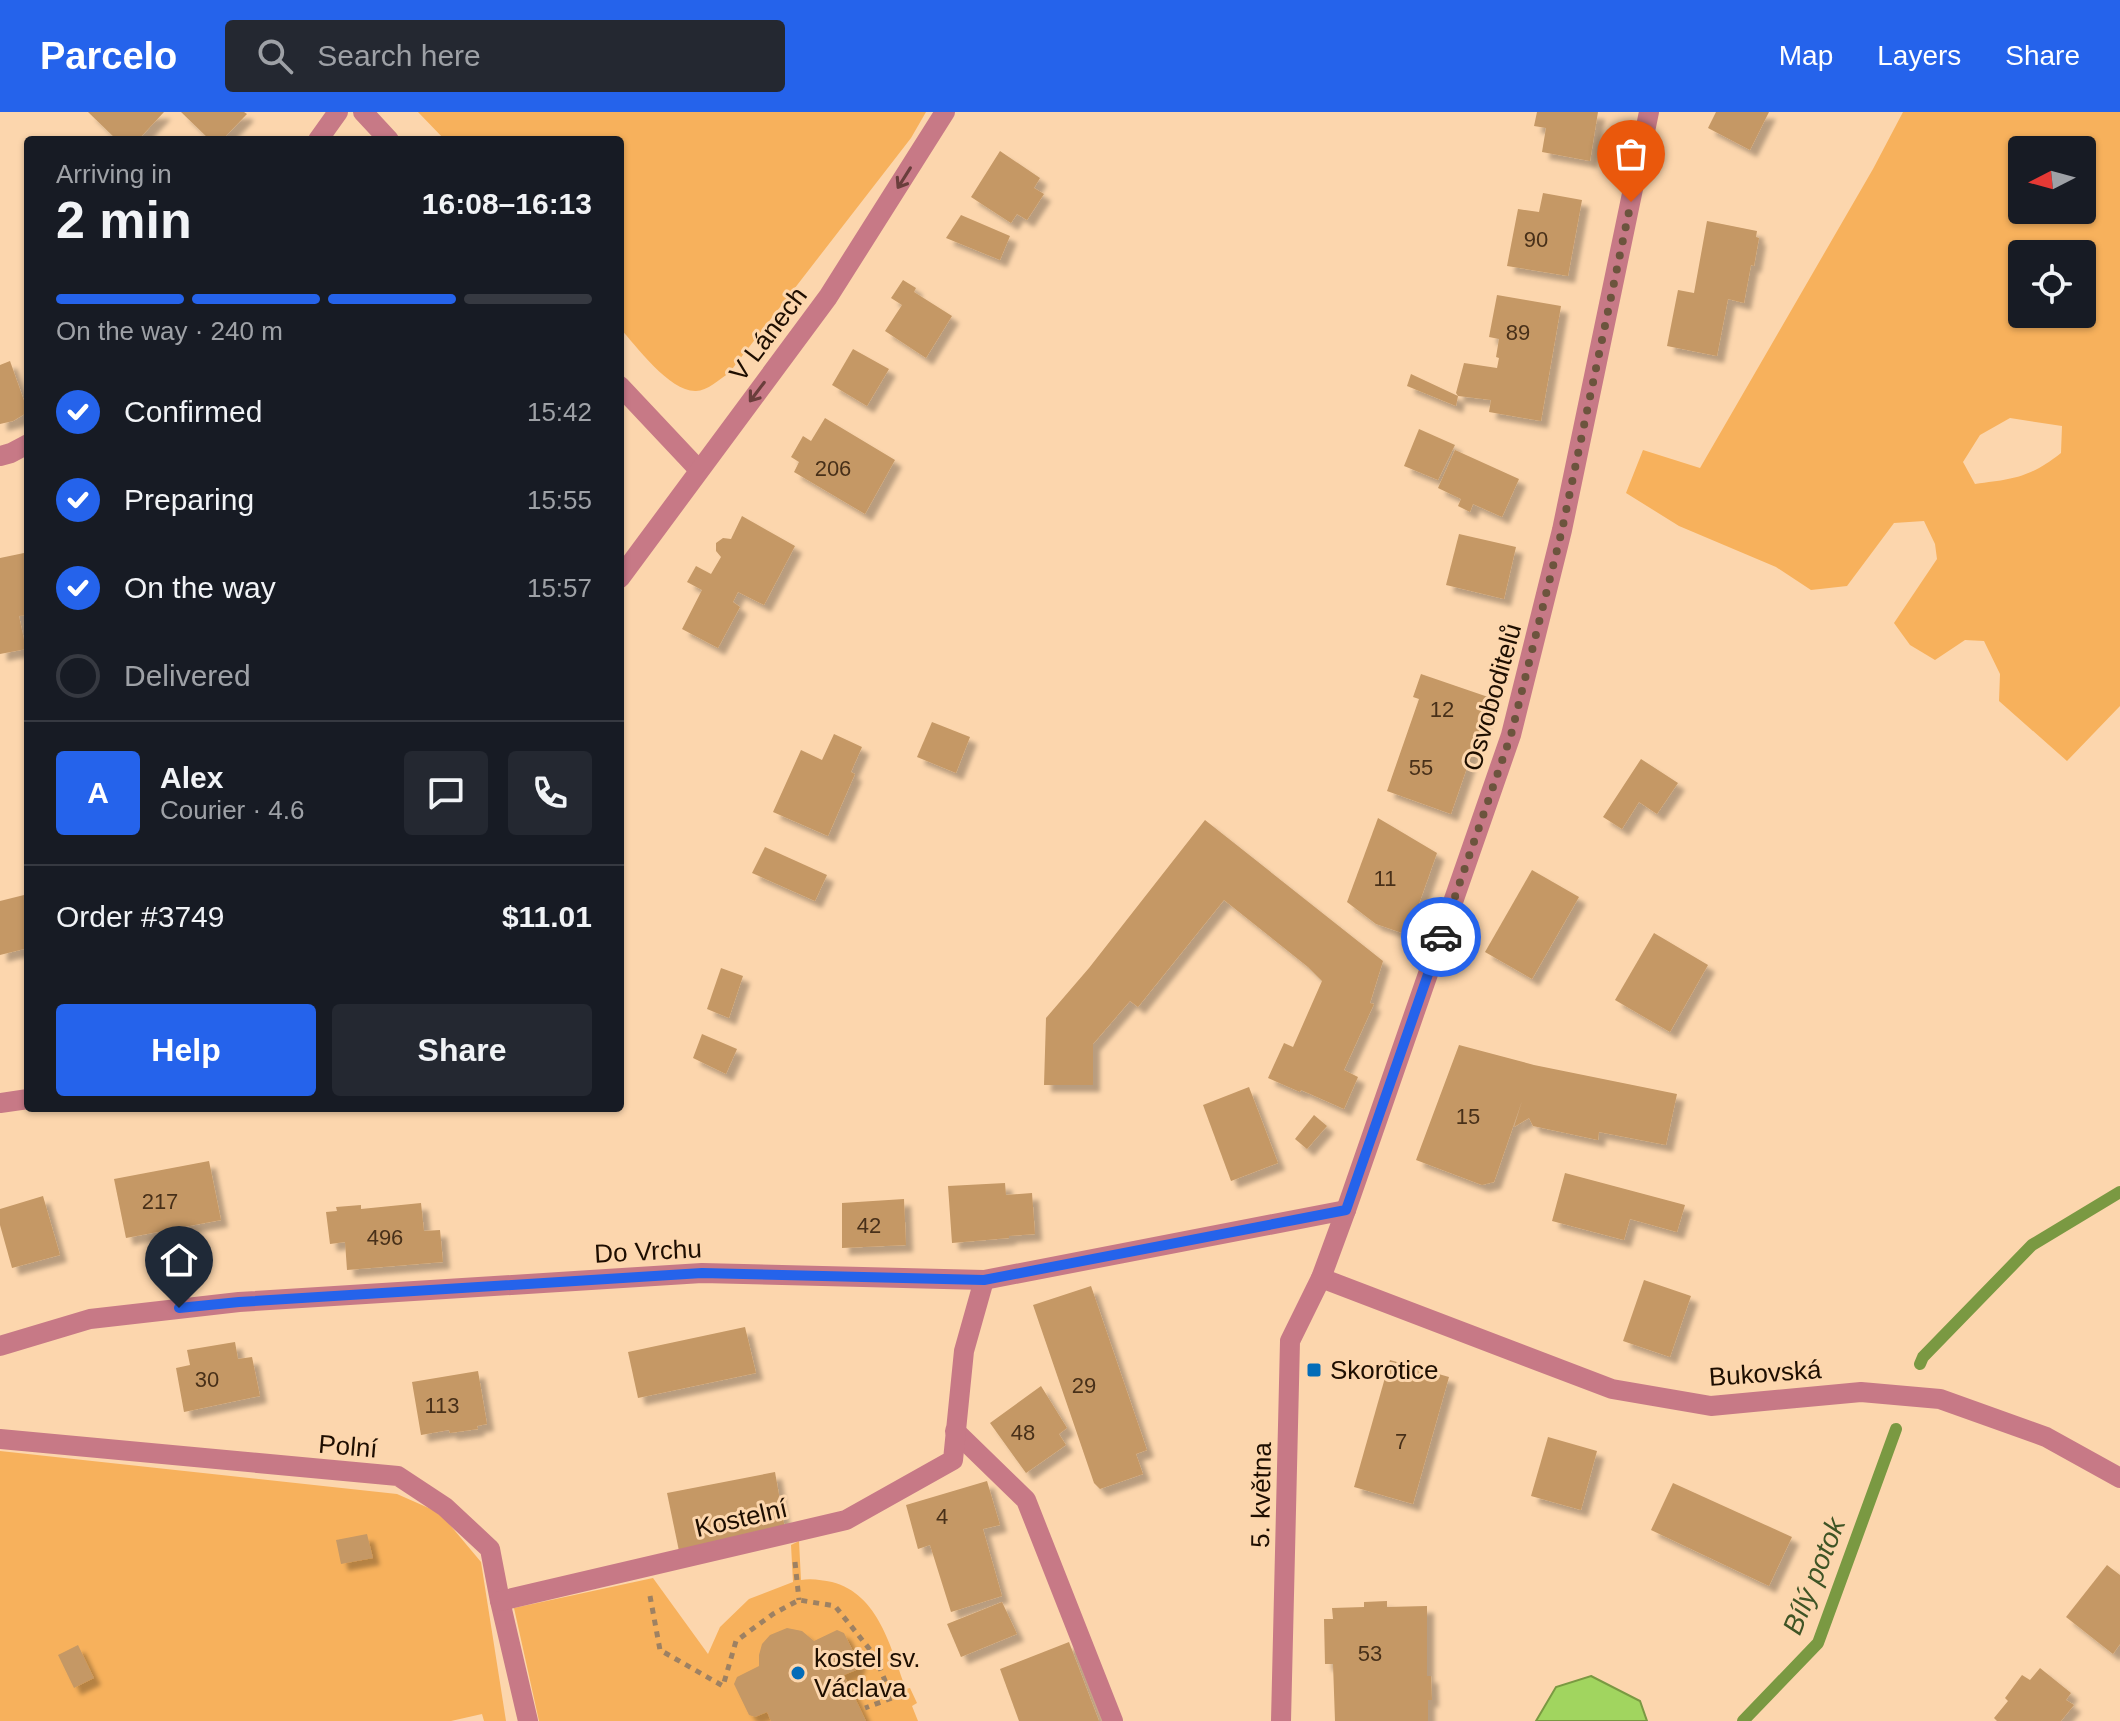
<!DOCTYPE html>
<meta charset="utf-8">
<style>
:root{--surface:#171b24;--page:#242831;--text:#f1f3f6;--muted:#9ea1a6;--line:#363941;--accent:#2563eb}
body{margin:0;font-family:Arial,sans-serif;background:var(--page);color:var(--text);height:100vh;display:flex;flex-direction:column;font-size:30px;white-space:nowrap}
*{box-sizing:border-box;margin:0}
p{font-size:26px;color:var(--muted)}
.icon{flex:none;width:44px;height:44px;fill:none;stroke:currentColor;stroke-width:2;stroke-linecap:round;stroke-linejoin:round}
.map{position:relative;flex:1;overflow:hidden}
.drawer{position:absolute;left:24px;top:24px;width:600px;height:976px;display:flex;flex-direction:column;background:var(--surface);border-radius:8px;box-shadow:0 2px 6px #0004}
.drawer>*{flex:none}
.needle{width:52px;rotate:264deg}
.controls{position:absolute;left:2008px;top:24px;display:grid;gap:16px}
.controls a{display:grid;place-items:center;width:88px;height:88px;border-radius:8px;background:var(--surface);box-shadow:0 2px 6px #0004;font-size:40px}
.pin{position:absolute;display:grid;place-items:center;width:68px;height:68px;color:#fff;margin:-82px -34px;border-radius:50% 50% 50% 0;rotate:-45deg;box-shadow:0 0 8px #0007}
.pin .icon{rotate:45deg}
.courier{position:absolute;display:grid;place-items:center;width:80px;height:80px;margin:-40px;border:6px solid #2563eb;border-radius:50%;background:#fff;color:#222;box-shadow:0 2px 10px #0007}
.overview em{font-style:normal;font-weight:800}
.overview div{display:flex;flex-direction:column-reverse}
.overview{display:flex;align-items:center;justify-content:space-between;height:136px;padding:0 32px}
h1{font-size:52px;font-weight:800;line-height:60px}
.bar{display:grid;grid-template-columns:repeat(4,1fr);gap:12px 8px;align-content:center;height:96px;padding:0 32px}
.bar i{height:10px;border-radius:6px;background:var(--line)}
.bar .current{background:var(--accent)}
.bar p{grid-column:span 4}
.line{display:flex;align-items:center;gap:20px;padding:0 32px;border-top:2px solid var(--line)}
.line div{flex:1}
.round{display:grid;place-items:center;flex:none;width:84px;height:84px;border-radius:8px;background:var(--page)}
ol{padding:0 32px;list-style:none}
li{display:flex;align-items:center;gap:24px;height:88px}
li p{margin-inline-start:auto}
li .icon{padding:8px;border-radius:50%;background:var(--accent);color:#fff;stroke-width:4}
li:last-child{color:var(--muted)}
li i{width:44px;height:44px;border:4px solid var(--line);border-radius:50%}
.button{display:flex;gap:16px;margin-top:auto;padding:16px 32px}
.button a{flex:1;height:92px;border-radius:8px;background:var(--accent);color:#fff;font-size:32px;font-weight:800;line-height:92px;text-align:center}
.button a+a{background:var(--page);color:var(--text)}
header{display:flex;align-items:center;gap:48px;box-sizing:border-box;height:112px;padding:0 40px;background:var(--accent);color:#fff}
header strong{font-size:38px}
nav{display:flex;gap:44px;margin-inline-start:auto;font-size:28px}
.search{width:560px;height:72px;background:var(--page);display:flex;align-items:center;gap:20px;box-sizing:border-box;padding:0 28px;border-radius:8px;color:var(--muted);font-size:30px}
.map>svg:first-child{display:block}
</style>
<header>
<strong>Parcelo</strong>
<div class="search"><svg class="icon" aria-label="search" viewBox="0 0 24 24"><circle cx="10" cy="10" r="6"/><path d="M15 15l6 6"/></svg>Search here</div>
<nav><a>Map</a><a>Layers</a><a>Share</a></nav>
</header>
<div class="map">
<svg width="2120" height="1609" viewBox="0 0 2120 1609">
<defs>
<filter id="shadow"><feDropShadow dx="7" dy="7" stdDeviation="2" flood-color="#0004"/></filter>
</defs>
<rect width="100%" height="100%" fill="#fcd6ad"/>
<g fill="#f7b15c" fill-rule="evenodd">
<path d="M418,0H926L911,26L729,261C720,267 707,279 696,279C670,280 636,234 620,216V28H445Z"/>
<path d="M1903,0H2120V594L2067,649L1999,589L2000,562L1984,529L1965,528L1935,548L1910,533L1894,511L1937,447L1935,432L1924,409L1894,411L1847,474L1811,478L1776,455L1679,414L1626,381L1643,338L1700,356L1873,57ZM2082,38V98H2022V38ZM2082,142V202H2022V142ZM2010,306L2062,314L2061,341C2029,366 2014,367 1975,372L1963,350L1980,323Z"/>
<polygon points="0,1339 397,1382 440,1401 481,1450 506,1609 484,1609 482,1602 451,1609 0,1609"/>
<path d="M799,1429L801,1468C811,1466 822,1468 832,1470C879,1482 891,1537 906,1577L910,1576L917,1591L912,1594L918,1609H539L514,1496L653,1466L708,1542L720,1515L749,1487L793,1470L791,1433Z"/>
</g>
<polygon fill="#a1d55f" stroke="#7a9942" stroke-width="2" points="1591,1564 1640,1589 1647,1609 1536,1609 1556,1575"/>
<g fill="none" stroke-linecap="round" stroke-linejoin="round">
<g stroke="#7a9942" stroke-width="12">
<polyline points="1920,1252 1923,1245 2032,1133 2120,1080"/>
<polyline points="1743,1609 1818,1531 1896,1317"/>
</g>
</g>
<g fill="#c59865" filter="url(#shadow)">
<polygon points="88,0 164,0 138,28 117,28"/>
<polygon points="181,0 244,0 247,2 222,28 210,28"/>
<polygon points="1537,0 1598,0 1590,49 1542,40 1546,16 1534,14"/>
<polygon points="1716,0 1769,0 1750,38 1708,16"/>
<polygon points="1000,39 1040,66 1034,76 1044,82 1027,108 1017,102 1011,111 971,85"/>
<polygon points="1543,81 1582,88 1568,164 1507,154 1518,97 1539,100"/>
<polygon points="961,103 1010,124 1000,148 946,126"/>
<polygon points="1707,109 1757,119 1756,125 1759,126 1754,154 1751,153 1744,191 1728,187 1717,244 1667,234 1678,178 1694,181"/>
<polygon points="903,168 916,176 914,180 952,204 926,246 885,219 902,193 891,186"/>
<polygon points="1497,183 1561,194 1541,309 1489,300 1491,288 1458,284 1456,294 1407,274 1411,262 1458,284 1456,281 1464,251 1497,256 1499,246 1496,245 1499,227 1489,225"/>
<polygon points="853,237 889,257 867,294 832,273"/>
<polygon points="10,249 28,300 13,309 0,312 0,253"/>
<polygon points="825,306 895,348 865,402 794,360 799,350 791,345 803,324 811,329"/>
<polygon points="1419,317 1455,333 1438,368 1404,354"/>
<polygon points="1455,338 1519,367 1502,405 1473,392 1470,400 1458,394 1461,387 1438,376"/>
<polygon points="742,404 795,434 764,493 738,480 733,490 740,495 718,536 682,517 702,478 687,470 696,454 711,462 721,445 716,439 716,431 723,426 731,427"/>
<polygon points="1459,422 1516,435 1504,487 1446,473"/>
<polygon points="24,441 28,461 28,503 19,504 26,537 0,542 0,446"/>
<polygon points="1421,562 1491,586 1451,702 1387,679 1419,587 1413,585"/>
<polygon points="932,610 970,625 956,661 917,645"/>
<polygon points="834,622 862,635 851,660 855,662 828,724 773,700 801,638 822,648"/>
<polygon points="1641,647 1678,671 1657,702 1639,690 1622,717 1603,705"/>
<polygon points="1378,706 1437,741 1408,823 1376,812 1347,790"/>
<polygon points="1205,708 1383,849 1370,891 1374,892 1344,958 1358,965 1344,997 1301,978 1300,980 1268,966 1284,931 1293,935 1322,869 1308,855 1224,788 1138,895 1130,889 1093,932 1093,973 1044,973 1046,906 1089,856"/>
<polygon points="765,735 827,763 815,789 752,761"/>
<polygon points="1532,758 1579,785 1532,867 1485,840"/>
<polygon points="28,782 28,836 0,843 0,789"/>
<polygon points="1654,821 1708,853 1670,920 1615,888"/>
<polygon points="721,856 743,864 729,906 707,897"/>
<polygon points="702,922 737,937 726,962 693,946"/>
<polygon points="1459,933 1534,953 1677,982 1666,1033 1599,1020 1598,1028 1533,1014 1529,1006 1514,1015 1522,989 1494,1070 1482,1073 1416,1048"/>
<polygon points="1249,975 1278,1051 1231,1069 1203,993"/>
<polygon points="1314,1003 1327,1014 1307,1037 1295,1027"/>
<polygon points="209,1049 221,1108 126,1126 114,1067"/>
<polygon points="1565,1061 1685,1093 1677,1120 1630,1107 1624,1128 1552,1109"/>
<polygon points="1005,1071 1006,1083 1032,1081 1035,1122 1009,1124 1009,1126 952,1131 948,1074"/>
<polygon points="43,1084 60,1143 12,1156 0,1113 0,1097"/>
<polygon points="904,1087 906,1133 842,1136 842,1091"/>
<polygon points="421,1091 424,1119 440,1118 443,1150 347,1158 345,1130 330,1132 326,1100 337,1099 336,1095 361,1093 361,1097"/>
<polygon points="1644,1168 1691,1184 1670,1245 1623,1229"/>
<polygon points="1091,1174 1147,1338 1136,1342 1143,1362 1100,1377 1094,1371 1033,1193"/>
<polygon points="745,1215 756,1261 638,1286 628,1240"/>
<polygon points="235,1230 238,1247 252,1245 260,1284 184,1300 176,1256 190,1253 187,1238"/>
<polygon points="1390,1248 1449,1265 1413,1392 1354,1375"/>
<polygon points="478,1259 487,1312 477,1314 478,1317 450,1321 449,1318 421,1323 412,1270"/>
<polygon points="1041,1274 1067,1316 1059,1322 1066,1333 1026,1361 990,1311"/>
<polygon points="1548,1325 1597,1339 1581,1398 1531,1384"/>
<polygon points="775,1360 785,1417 679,1439 667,1381"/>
<polygon points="987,1369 1000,1413 983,1417 1002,1484 951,1500 930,1433 918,1437 906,1393"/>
<polygon points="1673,1371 1792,1425 1769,1474 1651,1418"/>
<polygon points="367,1422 373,1446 341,1452 336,1428"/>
<polygon points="2107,1453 2120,1463 2120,1532 2113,1542 2066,1505"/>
<polygon points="1387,1489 1387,1495 1427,1494 1427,1564 1431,1564 1432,1588 1428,1588 1428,1609 1335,1609 1333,1552 1325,1552 1324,1507 1333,1507 1332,1496 1364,1495 1364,1490"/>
<polygon points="1002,1490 1017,1522 961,1545 947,1512"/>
<polygon points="787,1516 802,1519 814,1529 837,1518 844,1521 859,1551 856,1558 844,1563 866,1609 771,1609 767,1600 755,1605 749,1603 734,1572 737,1565 759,1554 759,1543 762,1532 770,1523"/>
<polygon points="1069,1530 1099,1609 1019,1609 1000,1557"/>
<polygon points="78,1533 94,1566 74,1576 58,1543"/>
<polygon points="2040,1556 2071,1581 2066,1588 2074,1593 2061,1609 1997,1609 1994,1606 2008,1589 2005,1586 2022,1563 2030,1568"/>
</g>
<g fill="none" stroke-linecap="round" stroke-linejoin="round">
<g stroke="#9d8163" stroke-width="5" stroke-dasharray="6 6" stroke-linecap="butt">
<polyline points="795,1450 799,1488"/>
<polyline points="650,1484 660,1538 723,1574 736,1529 773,1502 799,1488 835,1494 875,1544 892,1586 865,1596"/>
</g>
<polyline stroke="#c77986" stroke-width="20" points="955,1319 1026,1388 1113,1609"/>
<g stroke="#c77986" stroke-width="20">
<polyline points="363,0 389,28"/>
<polyline points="318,28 338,0"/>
<polyline points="620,274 699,358"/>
<polyline points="0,344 11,341 28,332"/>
<polyline points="620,466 828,185 945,0"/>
<polyline points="0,991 28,987"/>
<polyline points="1321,1166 1612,1277 1711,1294 1861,1280 1940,1287 2046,1325 2120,1366"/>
<polyline points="0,1234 90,1207 239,1190 702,1161 984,1168 1346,1098"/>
<polyline points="0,1327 398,1364 445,1395 490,1437 500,1489 528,1609"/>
<polyline points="500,1489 846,1408 953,1348 964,1239 984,1168"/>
<polyline points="1281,1609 1290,1229 1321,1166 1346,1098 1511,623 1562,418 1649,0"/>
</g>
</g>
<defs><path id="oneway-shaft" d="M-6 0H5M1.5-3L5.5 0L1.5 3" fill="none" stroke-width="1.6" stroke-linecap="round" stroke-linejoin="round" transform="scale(2)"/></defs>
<g stroke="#6a3e3c">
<use href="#oneway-shaft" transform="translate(904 66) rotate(122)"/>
<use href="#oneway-shaft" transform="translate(757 280) rotate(127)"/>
</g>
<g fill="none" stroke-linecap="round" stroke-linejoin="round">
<polyline stroke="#6c543d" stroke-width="8" stroke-dasharray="0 14.4" points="1441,825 1511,623 1562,418 1631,90"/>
<polyline stroke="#2563eb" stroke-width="10" points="179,1196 239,1190 702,1161 984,1168 1346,1098 1441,825"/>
</g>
<g fill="#036cb8" stroke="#fcd6ad" stroke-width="3">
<rect x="1306" y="1250" width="16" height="16" rx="4"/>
<circle cx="798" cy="1561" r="8"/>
</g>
<g text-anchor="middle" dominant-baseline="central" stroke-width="6" stroke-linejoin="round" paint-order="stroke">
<g font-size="22" fill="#483019">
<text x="1536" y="127">90</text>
<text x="1518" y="220">89</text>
<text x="833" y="356">206</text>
<text x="1442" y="597">12</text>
<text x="1421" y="655">55</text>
<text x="1385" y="766">11</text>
<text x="1468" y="1004">15</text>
<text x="160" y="1089">217</text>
<text x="869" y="1113">42</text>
<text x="385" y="1125">496</text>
<text x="207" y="1267">30</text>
<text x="1084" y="1273">29</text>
<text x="442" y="1293">113</text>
<text x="1023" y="1320">48</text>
<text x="1401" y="1329">7</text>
<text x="942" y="1404">4</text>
<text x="1370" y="1541">53</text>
</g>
<g font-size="26" fill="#1e0e00" stroke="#fcd6ad">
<text transform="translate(768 222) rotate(-53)">V Lánech</text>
<text transform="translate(1492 585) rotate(-74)">Osvoboditelů</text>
<text transform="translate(648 1139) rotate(-3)">Do Vrchu</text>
<text transform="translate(1765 1261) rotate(-4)">Bukovská</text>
<text transform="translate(348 1334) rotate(5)">Polní</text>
<text transform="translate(1261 1383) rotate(-89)">5. května</text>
<text transform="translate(741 1406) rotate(-13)">Kostelní</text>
</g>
<g font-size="26" fill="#1e0e00" stroke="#fcd6ad" text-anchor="start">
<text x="1330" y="1258">Skorotice</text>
<text x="814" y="1546">kostel sv.<tspan x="814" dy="30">Václava</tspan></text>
</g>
<g font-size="28" font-style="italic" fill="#3f5425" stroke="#fcd6ad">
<text transform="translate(1814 1464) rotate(-68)">Bílý potok</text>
</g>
</g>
</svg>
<div class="controls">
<a><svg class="needle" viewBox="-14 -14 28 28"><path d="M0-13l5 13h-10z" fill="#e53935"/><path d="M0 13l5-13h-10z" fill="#9ea1a6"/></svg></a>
<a><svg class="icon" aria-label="locate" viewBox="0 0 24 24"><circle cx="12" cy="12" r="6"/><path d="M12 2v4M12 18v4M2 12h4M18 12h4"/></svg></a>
</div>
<div class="pin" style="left:1631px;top:90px;background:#ea580c"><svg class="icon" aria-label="bag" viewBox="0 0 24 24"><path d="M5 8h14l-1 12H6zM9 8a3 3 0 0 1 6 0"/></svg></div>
<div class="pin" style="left:179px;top:1196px;background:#1f2937"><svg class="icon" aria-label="home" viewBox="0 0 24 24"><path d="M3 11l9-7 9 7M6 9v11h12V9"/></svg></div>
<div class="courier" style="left:1441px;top:825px"><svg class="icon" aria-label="car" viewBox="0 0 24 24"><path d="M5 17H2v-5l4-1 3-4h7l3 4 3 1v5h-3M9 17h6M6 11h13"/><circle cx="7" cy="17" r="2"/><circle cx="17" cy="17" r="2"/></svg></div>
<section class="drawer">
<div class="overview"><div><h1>2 min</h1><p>Arriving in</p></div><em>16:08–16:13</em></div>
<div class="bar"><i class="current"></i><i class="current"></i><i class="current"></i><i></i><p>On the way · 240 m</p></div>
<ol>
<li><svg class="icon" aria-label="check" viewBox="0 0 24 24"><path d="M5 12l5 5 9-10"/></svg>Confirmed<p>15:42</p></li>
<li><svg class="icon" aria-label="check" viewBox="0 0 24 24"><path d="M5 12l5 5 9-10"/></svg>Preparing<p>15:55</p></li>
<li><svg class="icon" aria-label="check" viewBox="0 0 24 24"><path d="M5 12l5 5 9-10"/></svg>On the way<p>15:57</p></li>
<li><i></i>Delivered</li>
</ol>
<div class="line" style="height:144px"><b class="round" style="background:var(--accent);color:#fff">A</b><div><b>Alex</b><p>Courier · 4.6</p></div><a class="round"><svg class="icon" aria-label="chat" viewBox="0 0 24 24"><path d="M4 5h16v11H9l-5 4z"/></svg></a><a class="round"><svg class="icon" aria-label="phone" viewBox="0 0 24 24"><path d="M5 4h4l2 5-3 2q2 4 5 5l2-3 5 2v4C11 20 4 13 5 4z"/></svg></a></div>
<div class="line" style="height:104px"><div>Order #3749</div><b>$11.01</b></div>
<div class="button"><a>Help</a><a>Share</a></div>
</section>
</div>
